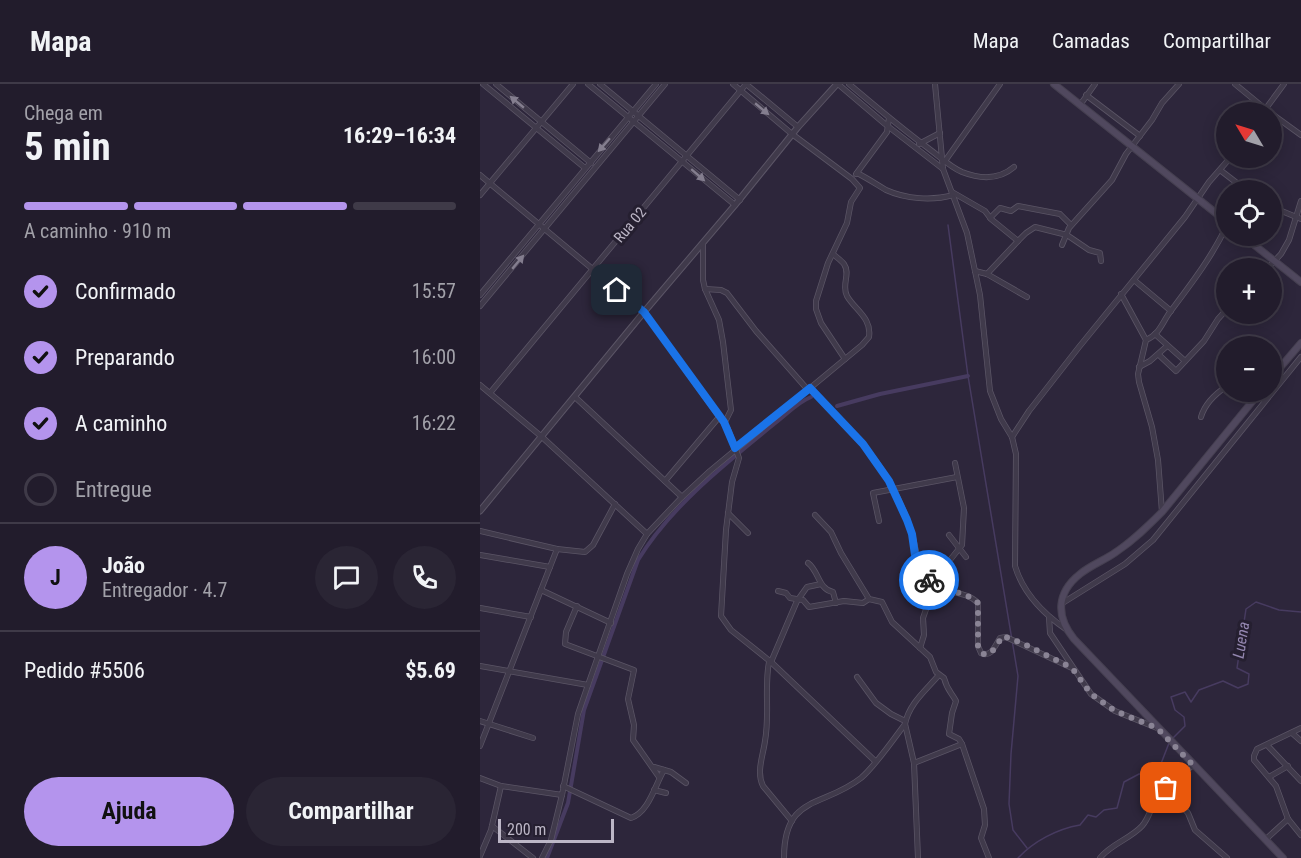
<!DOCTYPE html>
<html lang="pt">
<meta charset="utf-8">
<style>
:root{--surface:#221c2c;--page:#2a2534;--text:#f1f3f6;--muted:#a2a1a9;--line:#3f3a48;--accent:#b494ed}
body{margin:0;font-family:"Roboto Condensed",sans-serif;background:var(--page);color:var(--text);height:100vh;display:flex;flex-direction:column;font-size:22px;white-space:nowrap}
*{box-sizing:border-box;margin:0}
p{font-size:20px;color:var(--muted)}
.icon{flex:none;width:33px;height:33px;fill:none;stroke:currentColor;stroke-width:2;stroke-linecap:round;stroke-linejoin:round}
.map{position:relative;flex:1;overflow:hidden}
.drawer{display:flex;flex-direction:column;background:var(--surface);width:480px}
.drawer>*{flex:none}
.needle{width:39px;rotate:308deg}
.tools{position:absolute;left:736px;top:18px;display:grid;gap:12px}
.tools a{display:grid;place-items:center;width:66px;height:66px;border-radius:50%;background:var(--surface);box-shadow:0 3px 15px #0003,0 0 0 2px var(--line);font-size:30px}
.scale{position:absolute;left:18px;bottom:15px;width:116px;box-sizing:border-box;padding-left:6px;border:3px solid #bcb6c6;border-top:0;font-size:16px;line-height:21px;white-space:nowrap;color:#bcb6c6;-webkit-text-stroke:4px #251f30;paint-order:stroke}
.pin{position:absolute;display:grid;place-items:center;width:51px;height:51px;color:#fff;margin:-26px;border-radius:12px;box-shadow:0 3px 9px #0006}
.courier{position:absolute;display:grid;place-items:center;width:60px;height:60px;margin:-30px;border:4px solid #1a73e8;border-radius:50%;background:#fff;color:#222;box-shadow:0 2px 8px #0007}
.headline em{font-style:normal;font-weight:700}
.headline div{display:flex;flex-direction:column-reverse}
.headline{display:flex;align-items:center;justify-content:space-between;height:102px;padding:0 24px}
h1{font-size:39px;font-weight:700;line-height:45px}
.bar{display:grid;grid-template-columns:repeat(4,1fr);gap:9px 6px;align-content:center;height:72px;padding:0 24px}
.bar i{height:8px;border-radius:4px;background:var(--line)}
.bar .on{background:var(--accent)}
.bar p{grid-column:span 4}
.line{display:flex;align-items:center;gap:15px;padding:0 24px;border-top:2px solid var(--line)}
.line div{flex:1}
.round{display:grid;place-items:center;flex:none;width:63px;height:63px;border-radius:32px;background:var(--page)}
ol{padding:0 24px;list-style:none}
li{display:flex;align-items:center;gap:18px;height:66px}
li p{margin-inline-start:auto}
li .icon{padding:6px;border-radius:50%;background:var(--accent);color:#111;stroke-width:4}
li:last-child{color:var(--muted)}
li i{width:33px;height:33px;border:3px solid var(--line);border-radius:50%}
.action{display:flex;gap:12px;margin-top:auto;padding:12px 24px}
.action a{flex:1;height:69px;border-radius:36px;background:var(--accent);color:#111;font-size:24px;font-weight:700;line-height:69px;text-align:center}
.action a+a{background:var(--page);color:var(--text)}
header{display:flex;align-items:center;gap:36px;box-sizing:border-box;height:84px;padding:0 30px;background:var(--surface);border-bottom:2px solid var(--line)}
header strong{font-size:28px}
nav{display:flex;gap:33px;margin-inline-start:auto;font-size:21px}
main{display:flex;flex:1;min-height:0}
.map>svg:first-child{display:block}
</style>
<header>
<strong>Mapa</strong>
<nav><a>Mapa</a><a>Camadas</a><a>Compartilhar</a></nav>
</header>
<main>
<section class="drawer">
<div class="headline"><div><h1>5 min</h1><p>Chega em</p></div><em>16:29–16:34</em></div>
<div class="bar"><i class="on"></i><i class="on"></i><i class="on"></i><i></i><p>A caminho · 910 m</p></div>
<ol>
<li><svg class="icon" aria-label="check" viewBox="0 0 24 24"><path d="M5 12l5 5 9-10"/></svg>Confirmado<p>15:57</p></li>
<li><svg class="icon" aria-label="check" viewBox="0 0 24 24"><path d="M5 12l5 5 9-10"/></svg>Preparando<p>16:00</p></li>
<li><svg class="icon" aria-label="check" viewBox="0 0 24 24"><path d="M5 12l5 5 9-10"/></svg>A caminho<p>16:22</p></li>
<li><i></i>Entregue</li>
</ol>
<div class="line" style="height:108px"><b class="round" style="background:var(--accent);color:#111">J</b><div><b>João</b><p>Entregador · 4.7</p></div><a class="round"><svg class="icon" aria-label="chat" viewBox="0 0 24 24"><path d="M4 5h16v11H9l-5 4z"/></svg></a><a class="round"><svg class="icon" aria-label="phone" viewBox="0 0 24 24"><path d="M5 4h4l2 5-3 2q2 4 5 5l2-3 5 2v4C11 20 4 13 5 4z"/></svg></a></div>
<div class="line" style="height:78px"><div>Pedido #5506</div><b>$5.69</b></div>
<div class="action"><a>Ajuda</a><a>Compartilhar</a></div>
</section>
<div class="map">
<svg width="821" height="774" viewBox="0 0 821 774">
<rect width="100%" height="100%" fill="#2d263b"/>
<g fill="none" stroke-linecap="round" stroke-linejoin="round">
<g stroke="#473b60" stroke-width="1.5">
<polyline points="468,141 488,292 538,592 531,670 529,720 533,746 547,764"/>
<polyline points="692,655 705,642 704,633 695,626 691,613 705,608 711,618 719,606 743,597 758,604 768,600 769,590 757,584 766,525 776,518 799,526 821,528"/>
<path d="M538,774C554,757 577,745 600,741L608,731L616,733L624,726L637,724L644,698L659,690H677L689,659"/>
</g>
<g stroke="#473b60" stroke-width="4">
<polyline points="357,322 400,310 488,292"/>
<path d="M67,774L88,719L104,626L158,476C191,422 245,380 294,340C306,331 318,318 331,313"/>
</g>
<g stroke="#5b5566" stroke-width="6">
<g id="minor">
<polyline points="3,0 105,84"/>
<polyline points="16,0 111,79"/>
<polyline points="108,0 255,121"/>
<polyline points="120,0 260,116"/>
<polyline points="253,0 312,50 372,95 380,104 371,118 367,139 348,179 336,217 336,225 341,239 365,275"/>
<polyline points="266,0 318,43"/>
<polyline points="358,0 405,40 463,85"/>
<path d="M369,0C395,22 421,44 448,64C459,72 470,83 482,88C500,95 519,96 534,83"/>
<path d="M455,0L463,85L487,149L495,187L500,211L510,307L521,335L532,353L536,370L535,482C543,509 565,531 587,546"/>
<polyline points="755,0 789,28"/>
<polyline points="606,11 660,52"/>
<polyline points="600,21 615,0"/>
<polyline points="784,27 804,0"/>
<polyline points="792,30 821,51"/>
<polyline points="439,60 460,49"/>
<polyline points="465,77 520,0"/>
<polyline points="740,86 766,106"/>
<path d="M377,89C387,94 396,100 406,106C426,115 452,117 473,111"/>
<polyline points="376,90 407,48 409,34"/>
<polyline points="0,91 164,228 248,345 259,374 252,398 246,446 241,532 251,546 291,578 395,677"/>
<polyline points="472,108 505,127 511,135 538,157 546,149 555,143 587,151 609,166 620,169 621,177"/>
<polyline points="0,111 93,0"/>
<polyline points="792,123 821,135"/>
<polyline points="510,134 520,124 531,127 538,122 580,130 591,141"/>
<polyline points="223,160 223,196 225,205 241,206 247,209 276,247 328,306"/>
<polyline points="582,161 589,144 632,96 646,70 672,36 682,19 699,0"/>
<polyline points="788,184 801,170 809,156 821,117"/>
<polyline points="495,187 507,190 547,213"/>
<polyline points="507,190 538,157"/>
<polyline points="654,196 691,227"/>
<polyline points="225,205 239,236 243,258 251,326 245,338"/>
<polyline points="641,210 666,256 658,290 659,298 672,343 678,376 682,428"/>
<polyline points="0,211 176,0"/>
<polyline points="0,222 185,0"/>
<polyline points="675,250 705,277"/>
<path d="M666,256C679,251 682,239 690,228C711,200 732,173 747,141"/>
<polyline points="679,271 696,287 724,257 738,235 747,225"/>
<polyline points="659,283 670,277 687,262"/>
<polyline points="0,301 62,353 167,450"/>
<path d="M330,304C359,337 392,364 412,403C420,417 427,434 432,449C437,469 436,479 449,496C460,511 485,505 498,519V562L501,569C511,574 515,562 520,554L526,553L592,584"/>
<polyline points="10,309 266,0"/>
<polyline points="95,313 202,413"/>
<path d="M721,333C725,319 735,310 747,302"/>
<polyline points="532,353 549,327 599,263 705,133 729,98 750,74"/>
<polyline points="185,397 240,332"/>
<polyline points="248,429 268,449"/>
<path d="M335,431L351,448L361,469L389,515L402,518L412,538L450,573L456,588L464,594C467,606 471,608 476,617L472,629L469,650L479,655L482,660L504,725L505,741L501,754L509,774"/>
<polyline points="399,437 393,409 477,393"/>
<polyline points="0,447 77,465 105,468 113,461 135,420"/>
<polyline points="469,451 486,473"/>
<polyline points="0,471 70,483"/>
<path d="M328,479C339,487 338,505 353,508L356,519"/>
<polyline points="61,506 131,539"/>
<polyline points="298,507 306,509 310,514 323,516 329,523 364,517 383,519 389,515"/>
<polyline points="581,520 645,480 673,456 821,273"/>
<polyline points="97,522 86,548 85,560 154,586 148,615 154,641 153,656 179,693"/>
<polyline points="0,524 51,533"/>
<polyline points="569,533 570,549 611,610 635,627 677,644"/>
<polyline points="440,564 444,551 443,534 458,491 482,461 484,424 475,379"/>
<path d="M289,578C284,604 290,630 285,657C283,672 276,688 283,702L312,737"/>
<polyline points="291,578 317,517 327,503 341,500"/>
<polyline points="0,582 108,601"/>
<polyline points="377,593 396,619 411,630 425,637"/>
<polyline points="0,637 53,654"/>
<polyline points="425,640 434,679 438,774"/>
<polyline points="821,644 777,665 774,672 774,676 796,702 808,735 821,751"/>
<polyline points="812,649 821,657"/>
<polyline points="787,661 821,697"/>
<polyline points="0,662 77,465"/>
<polyline points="434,679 482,660"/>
<polyline points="174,683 191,688 206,699"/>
<polyline points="789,693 808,682"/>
<path d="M0,694L21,702L82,711L98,630L108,601L147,490L158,465L167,450L202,413L230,387L382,261L389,253C392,234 375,226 367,212C361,201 371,190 364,180C361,176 356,173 353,170"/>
<path d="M83,702L151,734C169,728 175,701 184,686"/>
<polyline points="686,704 708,729 715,746 747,774"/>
<polyline points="174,706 186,709"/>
<polyline points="12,742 53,774"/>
<polyline points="785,756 808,735"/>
<polyline points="0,772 11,746 21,702"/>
<polyline points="62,774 71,756 82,711"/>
<path d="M304,774C304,710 343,724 381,694C394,683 414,655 425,640C429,620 445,607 458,592"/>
<path d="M620,774C631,760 650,755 662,742C670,733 671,722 677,712C685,700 702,691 713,681"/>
</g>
</g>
<g stroke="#5b5566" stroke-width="7">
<polyline id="tertiary" points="0,427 164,228 255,121 318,43 357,0"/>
</g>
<g stroke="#464051" stroke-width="8">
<g id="secondary">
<polyline points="574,0 747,138"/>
<polyline points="763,152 821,198"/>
<polyline points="792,293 821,259"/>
<path d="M780,308L682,428C668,442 654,456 636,468C625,476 611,481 600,490C576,509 576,533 594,555L803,774"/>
</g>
</g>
<use href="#minor" stroke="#403a4b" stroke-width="4.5"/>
<use href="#tertiary" stroke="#403a4b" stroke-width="5"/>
<use href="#secondary" stroke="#50485e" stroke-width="6"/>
</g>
<defs><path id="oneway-solid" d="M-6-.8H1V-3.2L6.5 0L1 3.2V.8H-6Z" transform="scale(1.5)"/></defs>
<g fill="#847e8f">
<use href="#oneway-solid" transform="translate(37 18) rotate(-140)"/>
<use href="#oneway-solid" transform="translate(282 25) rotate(40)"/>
<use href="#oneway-solid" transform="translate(124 61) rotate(131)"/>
<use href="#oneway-solid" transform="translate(218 91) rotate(41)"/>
<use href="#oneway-solid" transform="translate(38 178) rotate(-50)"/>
</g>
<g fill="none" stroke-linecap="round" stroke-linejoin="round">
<path stroke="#8a8495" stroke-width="6" stroke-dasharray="0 10.8" d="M449,496C461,509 484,505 498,519V562L503,570L511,569L523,552L544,560L592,584L611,610L635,627L677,644L713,681L686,704"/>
<polyline stroke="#1a73e8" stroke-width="8" points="137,206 164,228 244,338 255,364 330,304 383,360 409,397 427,436 432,450 435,471 449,496"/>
</g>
<g text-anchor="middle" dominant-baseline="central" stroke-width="6" stroke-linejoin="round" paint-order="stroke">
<g font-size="15" fill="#bcb6c6" stroke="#251f30">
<text transform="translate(150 141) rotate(-50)">Rua 02</text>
</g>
<g font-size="16" font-style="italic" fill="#9487b0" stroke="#251f30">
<text transform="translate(761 556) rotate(-81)">Luena</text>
</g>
</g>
</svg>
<div class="tools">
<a><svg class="needle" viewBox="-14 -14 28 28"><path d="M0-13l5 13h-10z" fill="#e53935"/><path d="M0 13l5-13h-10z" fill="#a2a1a9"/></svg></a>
<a><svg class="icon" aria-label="locate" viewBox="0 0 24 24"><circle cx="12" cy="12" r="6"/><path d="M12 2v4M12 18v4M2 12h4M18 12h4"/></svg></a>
<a>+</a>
<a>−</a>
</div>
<div class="scale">200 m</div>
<div class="pin" style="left:686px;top:704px;background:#ea580c"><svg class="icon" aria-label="bag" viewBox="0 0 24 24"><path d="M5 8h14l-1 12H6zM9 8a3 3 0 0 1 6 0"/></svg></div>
<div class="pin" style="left:137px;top:206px;background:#1f2937"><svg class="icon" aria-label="home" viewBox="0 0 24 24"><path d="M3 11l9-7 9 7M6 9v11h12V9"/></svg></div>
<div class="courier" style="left:449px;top:496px"><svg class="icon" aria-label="bike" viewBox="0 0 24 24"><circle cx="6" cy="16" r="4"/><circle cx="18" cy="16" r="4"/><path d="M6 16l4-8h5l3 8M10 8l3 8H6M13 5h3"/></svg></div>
</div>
</main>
